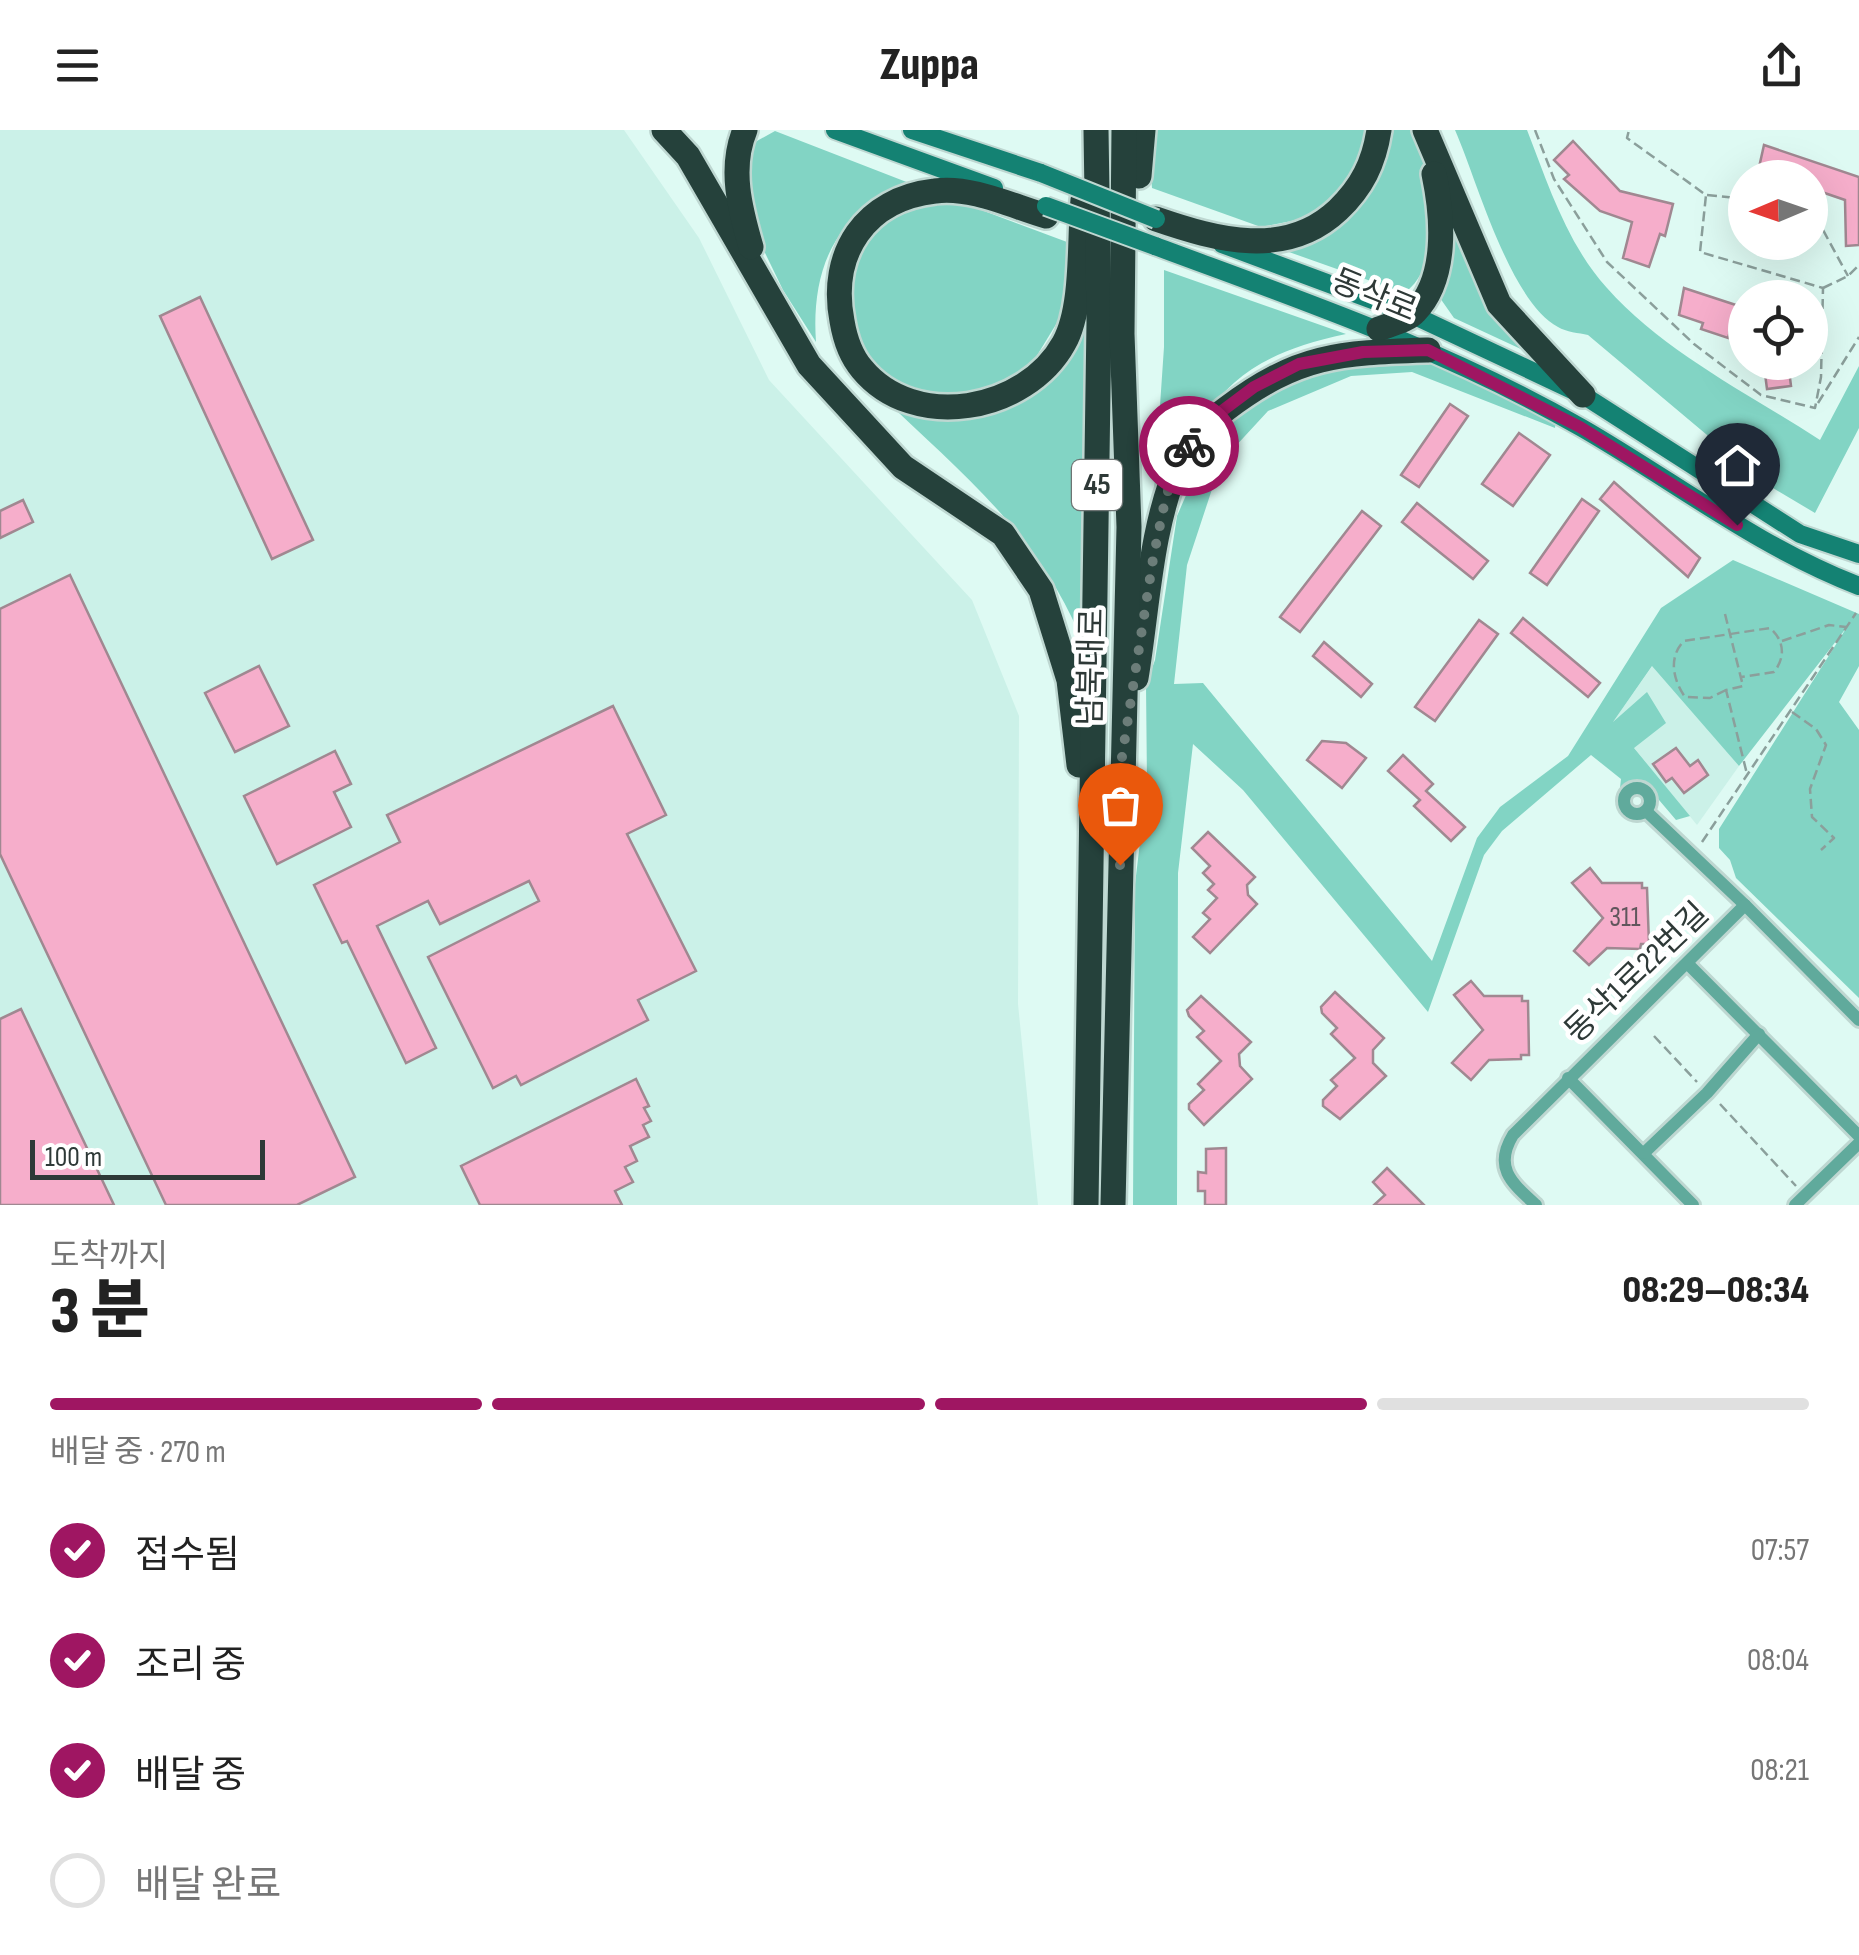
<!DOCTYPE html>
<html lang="ko">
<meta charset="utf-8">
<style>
:root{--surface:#fff;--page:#f6f6f6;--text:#222;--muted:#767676;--line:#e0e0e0;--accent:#9f1662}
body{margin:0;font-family:"Sofia Sans Condensed","Noto Sans KR",sans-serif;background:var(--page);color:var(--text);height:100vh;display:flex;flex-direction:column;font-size:38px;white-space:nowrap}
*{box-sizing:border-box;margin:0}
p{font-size:32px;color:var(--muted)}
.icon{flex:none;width:55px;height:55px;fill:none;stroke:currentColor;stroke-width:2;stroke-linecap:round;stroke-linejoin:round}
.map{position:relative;height:1075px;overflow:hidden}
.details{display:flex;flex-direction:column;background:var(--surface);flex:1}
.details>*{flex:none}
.needle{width:65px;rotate:268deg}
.tools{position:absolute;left:1728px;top:30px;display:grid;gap:20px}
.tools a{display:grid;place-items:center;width:100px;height:100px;border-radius:50%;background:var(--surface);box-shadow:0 10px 40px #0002;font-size:50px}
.scale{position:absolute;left:30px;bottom:25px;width:235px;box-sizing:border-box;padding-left:10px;border:5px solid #2e3937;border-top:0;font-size:28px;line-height:35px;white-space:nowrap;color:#2e3937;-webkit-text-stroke:8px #fff;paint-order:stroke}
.pin{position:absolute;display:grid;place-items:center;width:85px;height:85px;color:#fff;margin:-102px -42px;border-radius:50% 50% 50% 0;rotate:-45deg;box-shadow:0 0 10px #0007}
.pin .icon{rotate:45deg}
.courier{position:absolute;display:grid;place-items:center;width:100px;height:100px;margin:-50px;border:8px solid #9f1662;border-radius:50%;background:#fff;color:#222;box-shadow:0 2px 12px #0007}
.summary em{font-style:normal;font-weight:800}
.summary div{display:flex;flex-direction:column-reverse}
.summary{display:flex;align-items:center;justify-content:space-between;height:170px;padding:0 50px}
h1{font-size:65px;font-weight:800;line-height:75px}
.bar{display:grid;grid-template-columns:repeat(4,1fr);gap:15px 10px;align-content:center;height:120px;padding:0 50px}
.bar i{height:12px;border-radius:8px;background:var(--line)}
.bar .current{background:var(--accent)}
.bar p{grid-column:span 4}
ol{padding:0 50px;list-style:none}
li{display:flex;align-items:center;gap:30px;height:110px}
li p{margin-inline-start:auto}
li .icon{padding:10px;border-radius:50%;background:var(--accent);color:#fff;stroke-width:4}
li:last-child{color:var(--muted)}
li i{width:55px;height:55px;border:5px solid var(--line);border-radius:50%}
header{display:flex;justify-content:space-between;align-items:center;height:130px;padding:0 50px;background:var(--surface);font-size:45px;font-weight:800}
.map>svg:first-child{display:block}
</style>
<header><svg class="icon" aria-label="menu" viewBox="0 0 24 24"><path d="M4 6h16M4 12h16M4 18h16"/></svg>Zuppa<svg class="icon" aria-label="share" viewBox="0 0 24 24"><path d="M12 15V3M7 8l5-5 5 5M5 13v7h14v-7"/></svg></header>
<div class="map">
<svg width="1859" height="1075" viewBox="0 0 1859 1075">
<rect width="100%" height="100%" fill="#defaf3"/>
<g fill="#cbf1e8">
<polygon points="0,0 624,0 699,108 769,250 972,470 1019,586 1018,874 1038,1075 0,1075"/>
<polygon points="1653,535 1739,636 1697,695 1613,592"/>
</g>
<g fill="#82d4c4">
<polygon points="1152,0 1370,0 1355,51 1312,87 1261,97 1152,58 1148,10"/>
<path d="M1390,0H1410C1417,16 1428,34 1430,51C1434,87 1436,137 1407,161H1399L1272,116L1382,33Z"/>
<path d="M1455,0H1527C1548,54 1567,114 1607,158C1664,222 1749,264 1820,310L1859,236V298L1815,383L1763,352L1588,205C1579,203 1566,202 1558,197C1510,172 1477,50 1455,0Z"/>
<path d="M775,1L922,58C908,63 890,66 876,73C825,100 812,158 816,212L783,160L752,96L748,16Z"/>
<polygon points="928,68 960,72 1067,112 1066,178 1030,237 994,262 928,269 876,241 848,196 856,118 887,87"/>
<polygon points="1450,88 1500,189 1523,220 1454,188 1440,168 1448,134"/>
<path d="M1164,140L1346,204C1226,229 1205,277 1153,378L1164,217Z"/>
<path d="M1086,198L1080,497L1078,501C1034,400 957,339 880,265C904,272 932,286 956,287C1015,289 1062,249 1086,198Z"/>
<polygon points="1428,233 1441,235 1556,290 1555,298 1412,242 1351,246 1268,281 1221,332 1187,435 1174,554 1203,553 1432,831 1477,708 1500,677 1568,626 1661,478 1733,430 1859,484 1859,536 1839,572 1859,600 1859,868 1736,748 1730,730 1719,718 1719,699 1847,497 1739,636 1652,536 1613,592 1647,562 1666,593 1634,618 1690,686 1676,690 1648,657 1627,658 1619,667 1621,649 1591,625 1502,701 1484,725 1428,882 1243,660 1193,614 1178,743 1177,1075 1133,1075 1135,754 1147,654 1146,555 1155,530 1177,386 1204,324 1253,268 1324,237"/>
</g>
<g fill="#f6aecb" stroke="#a08891" stroke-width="2.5">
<polygon points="1573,11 1620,61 1673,74 1665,106 1660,104 1649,137 1623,128 1632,92 1600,81 1564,49 1569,45 1554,30"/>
<polygon points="1764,15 1859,47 1859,115 1846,116 1845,70 1810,58 1810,48 1775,48 1758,42"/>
<polygon points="1684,158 1745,178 1745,206 1730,201 1728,208 1701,199 1703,193 1679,185"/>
<polygon points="200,167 313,410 272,429 160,186"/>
<polygon points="1768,232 1788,232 1791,256 1767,259 1764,236"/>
<polygon points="1450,274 1468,286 1419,357 1401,345"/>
<polygon points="1519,303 1550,325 1513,376 1482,354"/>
<polygon points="1614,352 1700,428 1688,447 1600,369"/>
<polygon points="1582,369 1599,381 1547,455 1530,443"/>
<polygon points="23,370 33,392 0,408 0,381"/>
<polygon points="1417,373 1488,431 1473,449 1402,392"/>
<polygon points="1362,381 1381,396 1300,502 1280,487"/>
<polygon points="70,445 355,1047 297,1075 166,1075 0,724 0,479"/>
<polygon points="1523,488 1600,553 1588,567 1511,503"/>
<polygon points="1479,490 1498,504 1435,591 1415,577"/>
<polygon points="1324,512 1372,554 1361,567 1313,526"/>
<polygon points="259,536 289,596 235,622 205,563"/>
<polygon points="613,576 666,685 627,704 696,841 638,870 648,890 521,955 516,946 493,958 428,827 539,771 529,751 440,794 428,771 377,796 436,918 406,933 347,811 342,813 314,755 400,712 387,685"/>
<polygon points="1322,611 1346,613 1366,628 1342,658 1307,630"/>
<polygon points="1676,618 1690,636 1698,630 1708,645 1684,663 1672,648 1666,652 1653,634"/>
<polygon points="335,621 351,654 334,662 351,697 277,734 244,666"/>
<polygon points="1403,625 1433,654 1426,661 1465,697 1451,711 1414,676 1420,670 1388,641"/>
<polygon points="1208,702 1255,747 1247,755 1248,765 1257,774 1210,823 1193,807 1210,789 1203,783 1217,768 1208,760 1214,754 1203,743 1210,736 1192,718"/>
<polygon points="1590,738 1602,753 1642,753 1642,758 1647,758 1649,814 1641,814 1640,819 1607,818 1589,835 1574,821 1603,788 1572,753"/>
<polygon points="1471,851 1484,866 1522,866 1522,871 1528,871 1529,925 1521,925 1521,929 1489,930 1471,950 1452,933 1483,900 1454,865"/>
<polygon points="1335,862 1384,908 1373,920 1373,933 1386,946 1340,989 1323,976 1323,970 1337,956 1331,950 1355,928 1331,904 1337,898 1322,883 1321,877"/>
<polygon points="1201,866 1251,912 1239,924 1240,936 1252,949 1204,995 1189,979 1189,974 1204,960 1198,954 1221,931 1197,907 1204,901 1189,886 1187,880"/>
<polygon points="21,879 114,1075 0,1075 0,889"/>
<polygon points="636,949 649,976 644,978 651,991 643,995 649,1007 630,1016 637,1031 625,1037 633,1052 615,1061 622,1075 480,1075 461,1036"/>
<polygon points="1226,1018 1226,1075 1205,1075 1205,1061 1198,1061 1198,1042 1206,1043 1206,1019"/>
<polygon points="1387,1038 1424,1075 1374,1075 1385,1065 1373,1052"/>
</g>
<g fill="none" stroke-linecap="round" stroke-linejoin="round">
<g stroke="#bed7d1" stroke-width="18">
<g id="street">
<circle cx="1637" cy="671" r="13"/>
<polyline points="1646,681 1745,775"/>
<polyline points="1688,834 1859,1006"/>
<polyline points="1568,948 1693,1075"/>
<polyline points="1644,1023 1707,963 1759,904"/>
<path d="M1536,1075C1512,1053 1493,1038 1513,1005L1745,775L1859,890"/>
<polyline points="1795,1075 1859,1013"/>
</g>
</g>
<g stroke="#bed7d1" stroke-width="22">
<g id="secondary">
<polyline points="835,0 994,58"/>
<polyline points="912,0 1041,43"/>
<polyline points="1222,114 1413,185 1583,265 1800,404 1859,424"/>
<path d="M1155,116C1300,170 1447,220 1582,298C1674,351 1758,417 1859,456"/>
</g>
</g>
<g stroke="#bed7d1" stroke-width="30">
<g id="highway">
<polyline points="664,0 688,26 809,235 903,337 1003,404 1041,460 1069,550 1079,635"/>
<path d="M745,0C729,38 740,79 751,117"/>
<polyline points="1425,0 1499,174 1583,265"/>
<polyline points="1139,46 1143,0"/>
<path d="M1046,86C1012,76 971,56 935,61C865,69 829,123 842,191C845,209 850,225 862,239C914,302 1026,282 1064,213C1084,177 1079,111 1083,70"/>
<path d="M1156,89C1217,110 1286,129 1338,80C1362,57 1374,33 1379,0"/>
<path d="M1379,199C1390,194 1407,191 1415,182C1448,148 1443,87 1434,44"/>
<path d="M1136,548C1148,476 1150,397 1180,330C1188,311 1210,291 1226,279C1299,224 1339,223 1428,220"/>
<polyline points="1086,1075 1099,192 1096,0"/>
<polyline points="1113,1075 1129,397 1122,204 1124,0"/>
</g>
</g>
<g stroke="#8b9f9b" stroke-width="2.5" stroke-dasharray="10 5" stroke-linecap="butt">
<polyline points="1535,0 1554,49 1607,132 1694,214 1761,265 1815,278 1821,247 1823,158 1700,122 1706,65 1627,8 1629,0"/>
<polyline points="1707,65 1745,69"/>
<polyline points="1810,93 1823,100 1848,146"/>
<polyline points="1823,158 1848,146 1859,135"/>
<polyline points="1818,273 1859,207"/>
<polyline points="1725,484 1743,556 1726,560 1747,644"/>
<polyline points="1782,511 1829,495 1846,497"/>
<path d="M1726,560L1710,568L1685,567C1673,550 1668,527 1684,511L1770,498C1784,510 1786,527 1774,542L1741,547"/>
<polyline points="1792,582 1816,599 1826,615 1810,659 1812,687 1834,708 1821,720"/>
<polyline points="1702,712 1856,483"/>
<polyline points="1654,906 1697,952"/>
<polyline points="1720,974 1796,1056"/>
</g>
<use href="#street" stroke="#60aa9c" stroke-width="12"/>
<use href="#secondary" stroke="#148273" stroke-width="18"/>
<use href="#highway" stroke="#25413b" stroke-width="25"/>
<g stroke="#bed7d1" stroke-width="22" stroke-linecap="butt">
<g id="secondary-bridge">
<polyline points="1041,43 1156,89"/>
<polyline points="1046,76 1155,116"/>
</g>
</g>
<use href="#secondary-bridge" stroke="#148273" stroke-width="18"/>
</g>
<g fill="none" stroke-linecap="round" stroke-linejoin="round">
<polyline stroke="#6c7d79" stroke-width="10" stroke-dasharray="0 18" points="1120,735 1122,627 1153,429 1166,366 1182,325 1189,316"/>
<polyline stroke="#9f1662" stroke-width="12" points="1189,316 1214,287 1254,257 1299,234 1363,222 1428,220 1580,297 1737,395"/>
</g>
<g text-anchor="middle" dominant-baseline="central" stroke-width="9" stroke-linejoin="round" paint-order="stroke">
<g font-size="28" fill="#60565c">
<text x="1625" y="787">311</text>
</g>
<rect fill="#fff" stroke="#6d7473" stroke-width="2.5" x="1072" y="330" width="50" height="50" rx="8"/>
<g font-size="30" font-weight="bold" fill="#2e3937">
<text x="1097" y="355">45</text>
</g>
<g font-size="32" fill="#2e3937" stroke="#fff">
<text transform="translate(1374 166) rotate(22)">동삭로</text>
<text transform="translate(1092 537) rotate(-89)">남북대로</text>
<text transform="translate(1637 843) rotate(-44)">동삭1로22번길</text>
</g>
</g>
</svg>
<div class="tools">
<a><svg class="needle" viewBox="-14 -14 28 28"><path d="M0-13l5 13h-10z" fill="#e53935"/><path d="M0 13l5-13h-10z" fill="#767676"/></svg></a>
<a><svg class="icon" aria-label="locate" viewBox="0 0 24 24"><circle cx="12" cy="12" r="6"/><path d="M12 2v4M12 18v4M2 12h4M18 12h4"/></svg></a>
</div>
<div class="scale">100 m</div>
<div class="pin" style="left:1120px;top:735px;background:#ea580c"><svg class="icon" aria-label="bag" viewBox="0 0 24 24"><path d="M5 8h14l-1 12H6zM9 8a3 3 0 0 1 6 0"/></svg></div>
<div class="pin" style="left:1737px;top:395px;background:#1f2937"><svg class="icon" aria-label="home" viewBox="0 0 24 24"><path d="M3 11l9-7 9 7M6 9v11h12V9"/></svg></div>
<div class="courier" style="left:1189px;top:316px"><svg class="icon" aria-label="bike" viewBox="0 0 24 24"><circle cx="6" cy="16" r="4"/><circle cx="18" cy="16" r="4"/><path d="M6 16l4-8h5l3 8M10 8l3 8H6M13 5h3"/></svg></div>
</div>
<section class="details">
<div class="summary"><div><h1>3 분</h1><p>도착까지</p></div><em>08:29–08:34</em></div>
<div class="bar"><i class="current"></i><i class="current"></i><i class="current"></i><i></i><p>배달 중 · 270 m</p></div>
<ol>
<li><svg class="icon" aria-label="check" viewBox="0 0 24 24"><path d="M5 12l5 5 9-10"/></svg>접수됨<p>07:57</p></li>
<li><svg class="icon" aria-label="check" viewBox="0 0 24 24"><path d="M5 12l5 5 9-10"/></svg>조리 중<p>08:04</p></li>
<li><svg class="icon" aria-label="check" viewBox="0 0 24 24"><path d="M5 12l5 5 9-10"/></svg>배달 중<p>08:21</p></li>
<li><i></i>배달 완료</li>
</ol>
</section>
